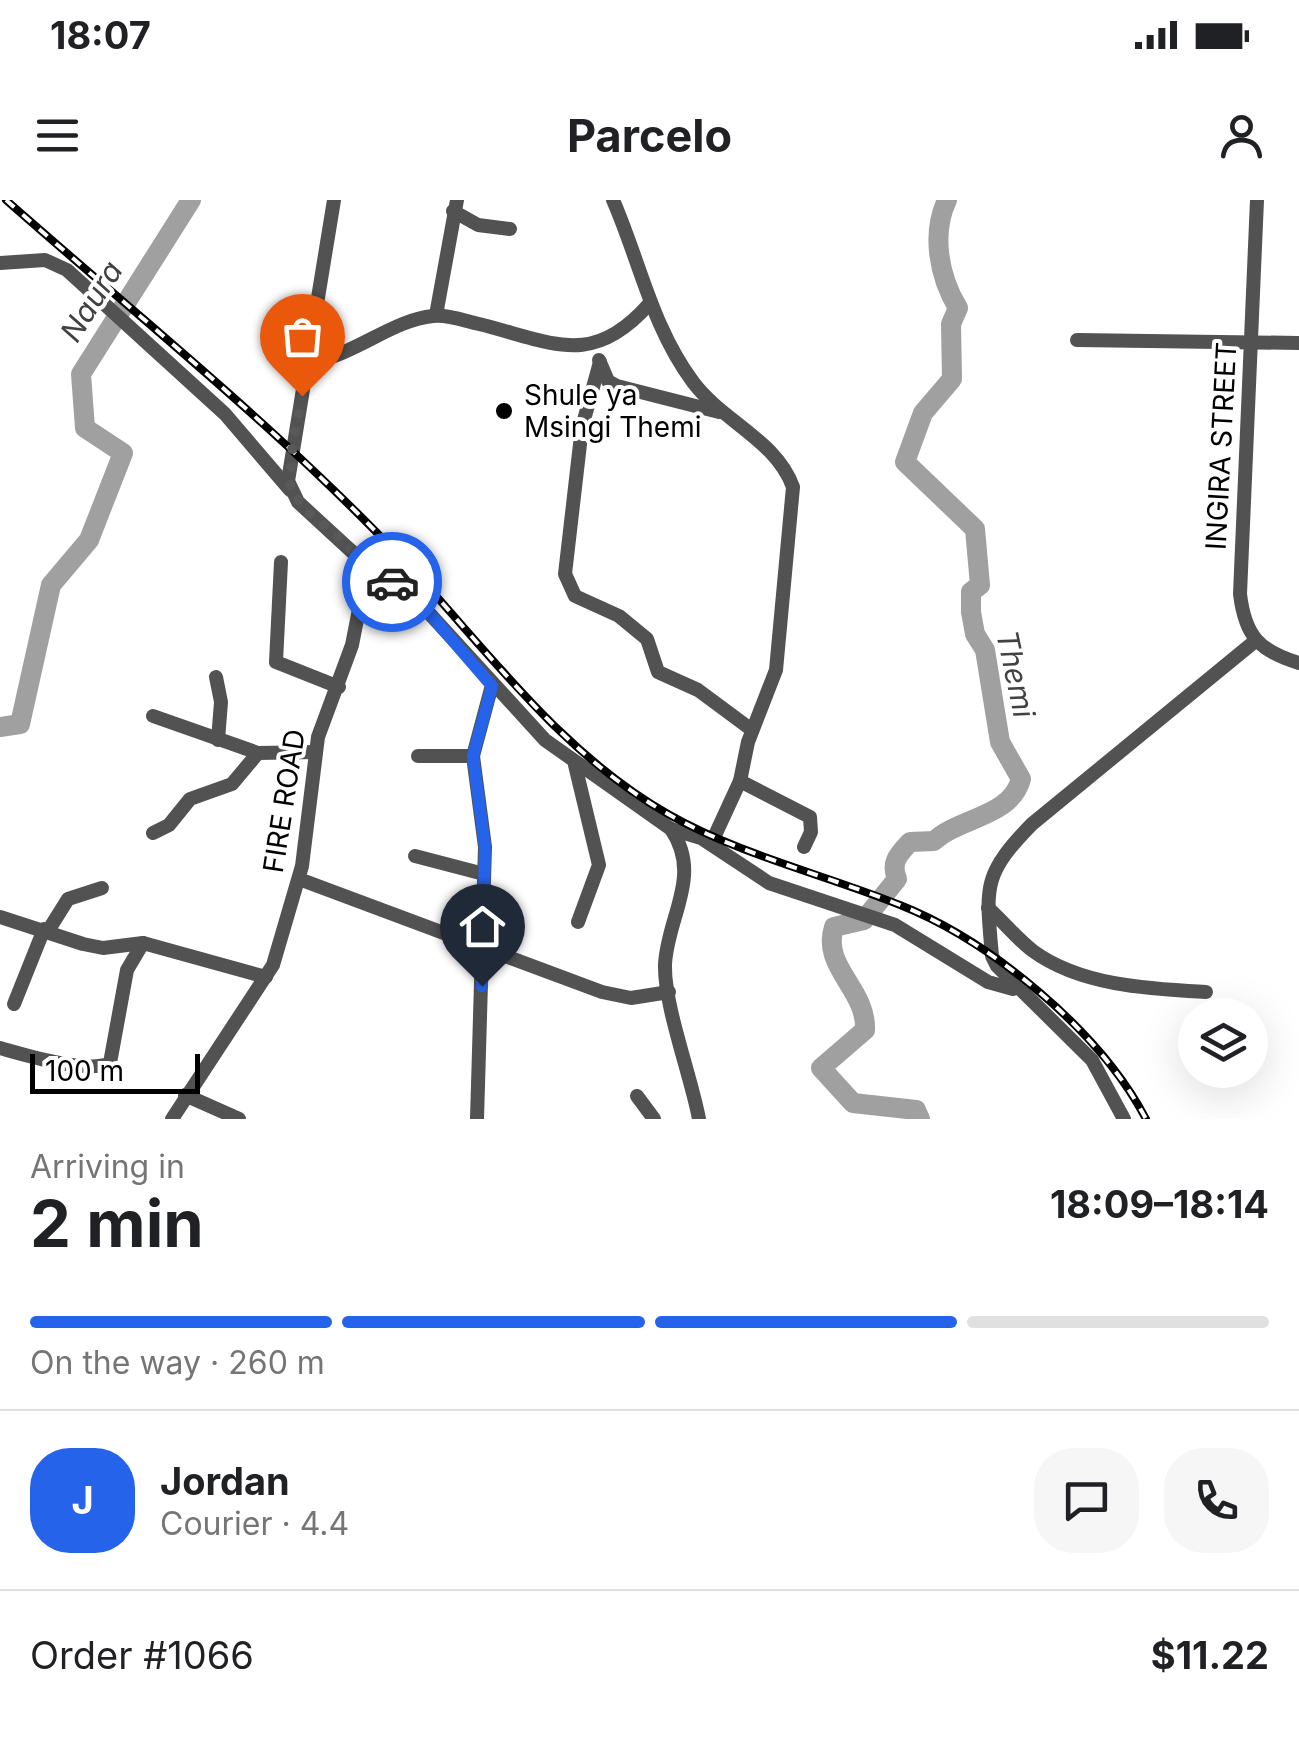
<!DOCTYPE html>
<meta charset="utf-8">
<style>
:root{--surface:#fff;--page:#f6f6f6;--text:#202124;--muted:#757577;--line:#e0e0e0;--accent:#2563eb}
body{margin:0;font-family:Inter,sans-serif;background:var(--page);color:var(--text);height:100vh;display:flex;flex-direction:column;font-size:38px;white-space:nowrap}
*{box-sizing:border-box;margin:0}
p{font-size:32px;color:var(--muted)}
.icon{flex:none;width:55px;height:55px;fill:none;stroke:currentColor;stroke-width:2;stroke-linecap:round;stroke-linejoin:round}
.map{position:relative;height:919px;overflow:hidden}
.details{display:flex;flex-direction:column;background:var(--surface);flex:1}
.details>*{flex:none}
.fabs{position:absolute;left:1178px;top:798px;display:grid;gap:20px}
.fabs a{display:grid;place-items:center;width:90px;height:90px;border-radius:50%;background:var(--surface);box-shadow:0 10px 40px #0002;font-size:50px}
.scale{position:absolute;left:30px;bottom:25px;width:170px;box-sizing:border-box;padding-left:10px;border:5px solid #000;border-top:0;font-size:28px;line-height:35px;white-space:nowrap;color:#000;-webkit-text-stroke:8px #fff;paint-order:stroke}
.pin{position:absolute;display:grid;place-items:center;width:85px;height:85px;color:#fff;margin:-102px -42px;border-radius:50% 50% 50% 0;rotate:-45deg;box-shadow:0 0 10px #0007}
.pin .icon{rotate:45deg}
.courier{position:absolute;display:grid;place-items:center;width:100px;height:100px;margin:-50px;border:8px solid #2563eb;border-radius:50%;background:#fff;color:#222;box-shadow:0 2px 12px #0007}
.head em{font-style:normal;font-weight:700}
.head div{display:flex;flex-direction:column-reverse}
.head{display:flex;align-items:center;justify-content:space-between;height:170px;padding:0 30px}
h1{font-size:65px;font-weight:700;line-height:75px}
.bar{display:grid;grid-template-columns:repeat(4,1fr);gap:15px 10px;align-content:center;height:120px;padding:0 30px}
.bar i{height:12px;border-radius:8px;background:var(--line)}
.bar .active{background:var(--accent)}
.bar p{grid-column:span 4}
.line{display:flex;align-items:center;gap:25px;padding:0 30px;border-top:2px solid var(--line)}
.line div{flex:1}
.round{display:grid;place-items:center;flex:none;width:105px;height:105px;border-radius:40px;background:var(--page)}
.status{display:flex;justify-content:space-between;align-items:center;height:70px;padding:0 50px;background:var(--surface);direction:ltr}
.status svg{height:28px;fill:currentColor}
header{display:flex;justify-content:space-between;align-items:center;height:130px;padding:0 30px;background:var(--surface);font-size:45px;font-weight:700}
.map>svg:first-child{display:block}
</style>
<div class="status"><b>18:07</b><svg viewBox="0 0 49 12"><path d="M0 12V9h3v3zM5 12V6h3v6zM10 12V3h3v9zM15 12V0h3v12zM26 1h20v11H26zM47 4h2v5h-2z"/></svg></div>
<header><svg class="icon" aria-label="menu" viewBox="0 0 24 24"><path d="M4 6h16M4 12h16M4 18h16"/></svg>Parcelo<svg class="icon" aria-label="person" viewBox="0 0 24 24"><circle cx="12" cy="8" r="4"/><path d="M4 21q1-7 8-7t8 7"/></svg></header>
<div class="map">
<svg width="1299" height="919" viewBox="0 0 1299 919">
<rect width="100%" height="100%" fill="#fff"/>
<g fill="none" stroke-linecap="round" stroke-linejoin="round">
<g stroke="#a0a0a0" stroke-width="20">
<polyline points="0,527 20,524 51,385 89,340 123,253 85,228 81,174 191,0"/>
<path d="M920,919L916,910L853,903L821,868L865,830C867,789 821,767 834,727L864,720L897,679C890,662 899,654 910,642L934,641C960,617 1011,617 1021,579L1000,542L985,450L975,434L971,412V392L980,385L975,329L905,262L923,213L952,179L951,124L958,108C939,77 931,34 947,0"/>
</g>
<g stroke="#525252" stroke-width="14">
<path d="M613,0C640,62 652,127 693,182C722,221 776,240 793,287L776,470L748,542L740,581L711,644"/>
<path d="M1257,0L1240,394C1245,436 1259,451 1299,463"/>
<polyline points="453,11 478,25 510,29"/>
<polyline points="0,63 45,60 67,70 225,214 290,290"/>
<polyline points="436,115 457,0"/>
<polyline points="1077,140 1299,143"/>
<polyline points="599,160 608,181 617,186 719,212"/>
<polyline points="600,162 582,227 565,374 575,396 619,416 647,439 658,472 698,490 752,530"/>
<path d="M310,163C357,154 392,120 433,116C447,114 465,121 479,124C552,142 592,169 649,104"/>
<polyline points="281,362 276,462 339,487"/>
<path d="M363,366L429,413L545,540L671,629C703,676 667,717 665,765C664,805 691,876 699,919"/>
<polyline points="216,477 221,502 218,540"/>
<polyline points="153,516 258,553 316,552"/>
<polyline points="418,556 473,556"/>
<polyline points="575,565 599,665 578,722"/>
<polyline points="740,581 810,617 811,632 804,647"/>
<polyline points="671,629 701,638 769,683 895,725 988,782 1013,789"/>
<polyline points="153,633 169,625 190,599 232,584 258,553"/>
<polyline points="415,656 484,674"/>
<polyline points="299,679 602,792 631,798 669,792"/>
<path d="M988,708C1003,721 1017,739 1033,751C1081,786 1150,789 1206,792"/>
<polyline points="0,717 83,744 103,748 143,743 266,777"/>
<polyline points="48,731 68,699 102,688"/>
<polyline points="14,804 44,729"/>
<path d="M0,848C25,855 87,874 110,863L127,770L143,743"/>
<polyline points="185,895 239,919"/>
<polyline points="637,896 654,919"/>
<polyline points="172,919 273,765 302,666 318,537 352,445 364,384 361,360 298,302 288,281 334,0"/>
<polyline points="477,919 485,647 473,556 492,485"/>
<path d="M1124,919L1092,860L997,766L992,756C986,687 982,675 1032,624L1254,442"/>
</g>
<g stroke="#000" stroke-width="8">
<path id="rail" d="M6,0C142,120 284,233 408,365C490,453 561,553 668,614C740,655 823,674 900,705C991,741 1100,831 1146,919"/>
</g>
<use href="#rail" stroke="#fff" stroke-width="4" stroke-dasharray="11" stroke-linecap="butt"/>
</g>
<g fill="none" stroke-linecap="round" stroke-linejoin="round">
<polyline stroke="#595959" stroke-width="10" stroke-dasharray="0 18" points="302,196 292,250 290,290 308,312 345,342 363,366 392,382"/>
<polyline stroke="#2563eb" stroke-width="12" points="392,382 429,413 492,486 473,556 485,647 482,786"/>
</g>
<circle fill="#000" stroke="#fff" stroke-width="4" cx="504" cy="211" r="10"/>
<g text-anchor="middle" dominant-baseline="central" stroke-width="8" stroke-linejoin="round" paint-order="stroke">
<g font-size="28" fill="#000" stroke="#fff" text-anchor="start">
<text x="524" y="195">Shule ya<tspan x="524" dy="32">Msingi Themi</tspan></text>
</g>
<g font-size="28" fill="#000" stroke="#fff">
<text transform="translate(1221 246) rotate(-87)">INGIRA STREET</text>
<text transform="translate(284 601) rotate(-81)">FIRE ROAD</text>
</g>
<g font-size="30" font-style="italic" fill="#414141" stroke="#fff">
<text transform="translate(91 101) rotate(-58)">Naura</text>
<text transform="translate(1016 474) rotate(78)">Themi</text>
</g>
</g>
</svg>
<div class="fabs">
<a><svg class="icon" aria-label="layers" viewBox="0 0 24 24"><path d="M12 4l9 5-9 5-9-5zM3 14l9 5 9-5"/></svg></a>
</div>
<div class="scale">100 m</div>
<div class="pin" style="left:302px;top:196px;background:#ea580c"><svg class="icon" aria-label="bag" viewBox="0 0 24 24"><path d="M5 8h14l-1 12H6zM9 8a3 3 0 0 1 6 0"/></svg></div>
<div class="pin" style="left:482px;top:786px;background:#1f2937"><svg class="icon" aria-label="home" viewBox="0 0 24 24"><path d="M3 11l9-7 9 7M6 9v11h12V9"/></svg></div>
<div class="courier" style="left:392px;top:382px"><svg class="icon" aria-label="car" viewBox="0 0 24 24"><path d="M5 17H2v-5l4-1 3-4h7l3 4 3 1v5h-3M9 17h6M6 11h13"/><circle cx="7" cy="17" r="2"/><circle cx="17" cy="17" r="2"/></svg></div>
</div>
<section class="details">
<div class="head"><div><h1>2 min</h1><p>Arriving in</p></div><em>18:09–18:14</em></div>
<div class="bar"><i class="active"></i><i class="active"></i><i class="active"></i><i></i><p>On the way · 260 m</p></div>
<div class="line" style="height:180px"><b class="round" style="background:var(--accent);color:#fff">J</b><div><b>Jordan</b><p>Courier · 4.4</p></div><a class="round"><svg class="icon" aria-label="chat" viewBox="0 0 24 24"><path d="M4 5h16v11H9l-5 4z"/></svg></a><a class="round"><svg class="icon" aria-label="phone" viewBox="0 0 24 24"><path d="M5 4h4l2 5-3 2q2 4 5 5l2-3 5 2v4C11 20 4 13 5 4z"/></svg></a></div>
<div class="line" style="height:130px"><div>Order #1066</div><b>$11.22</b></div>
</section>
